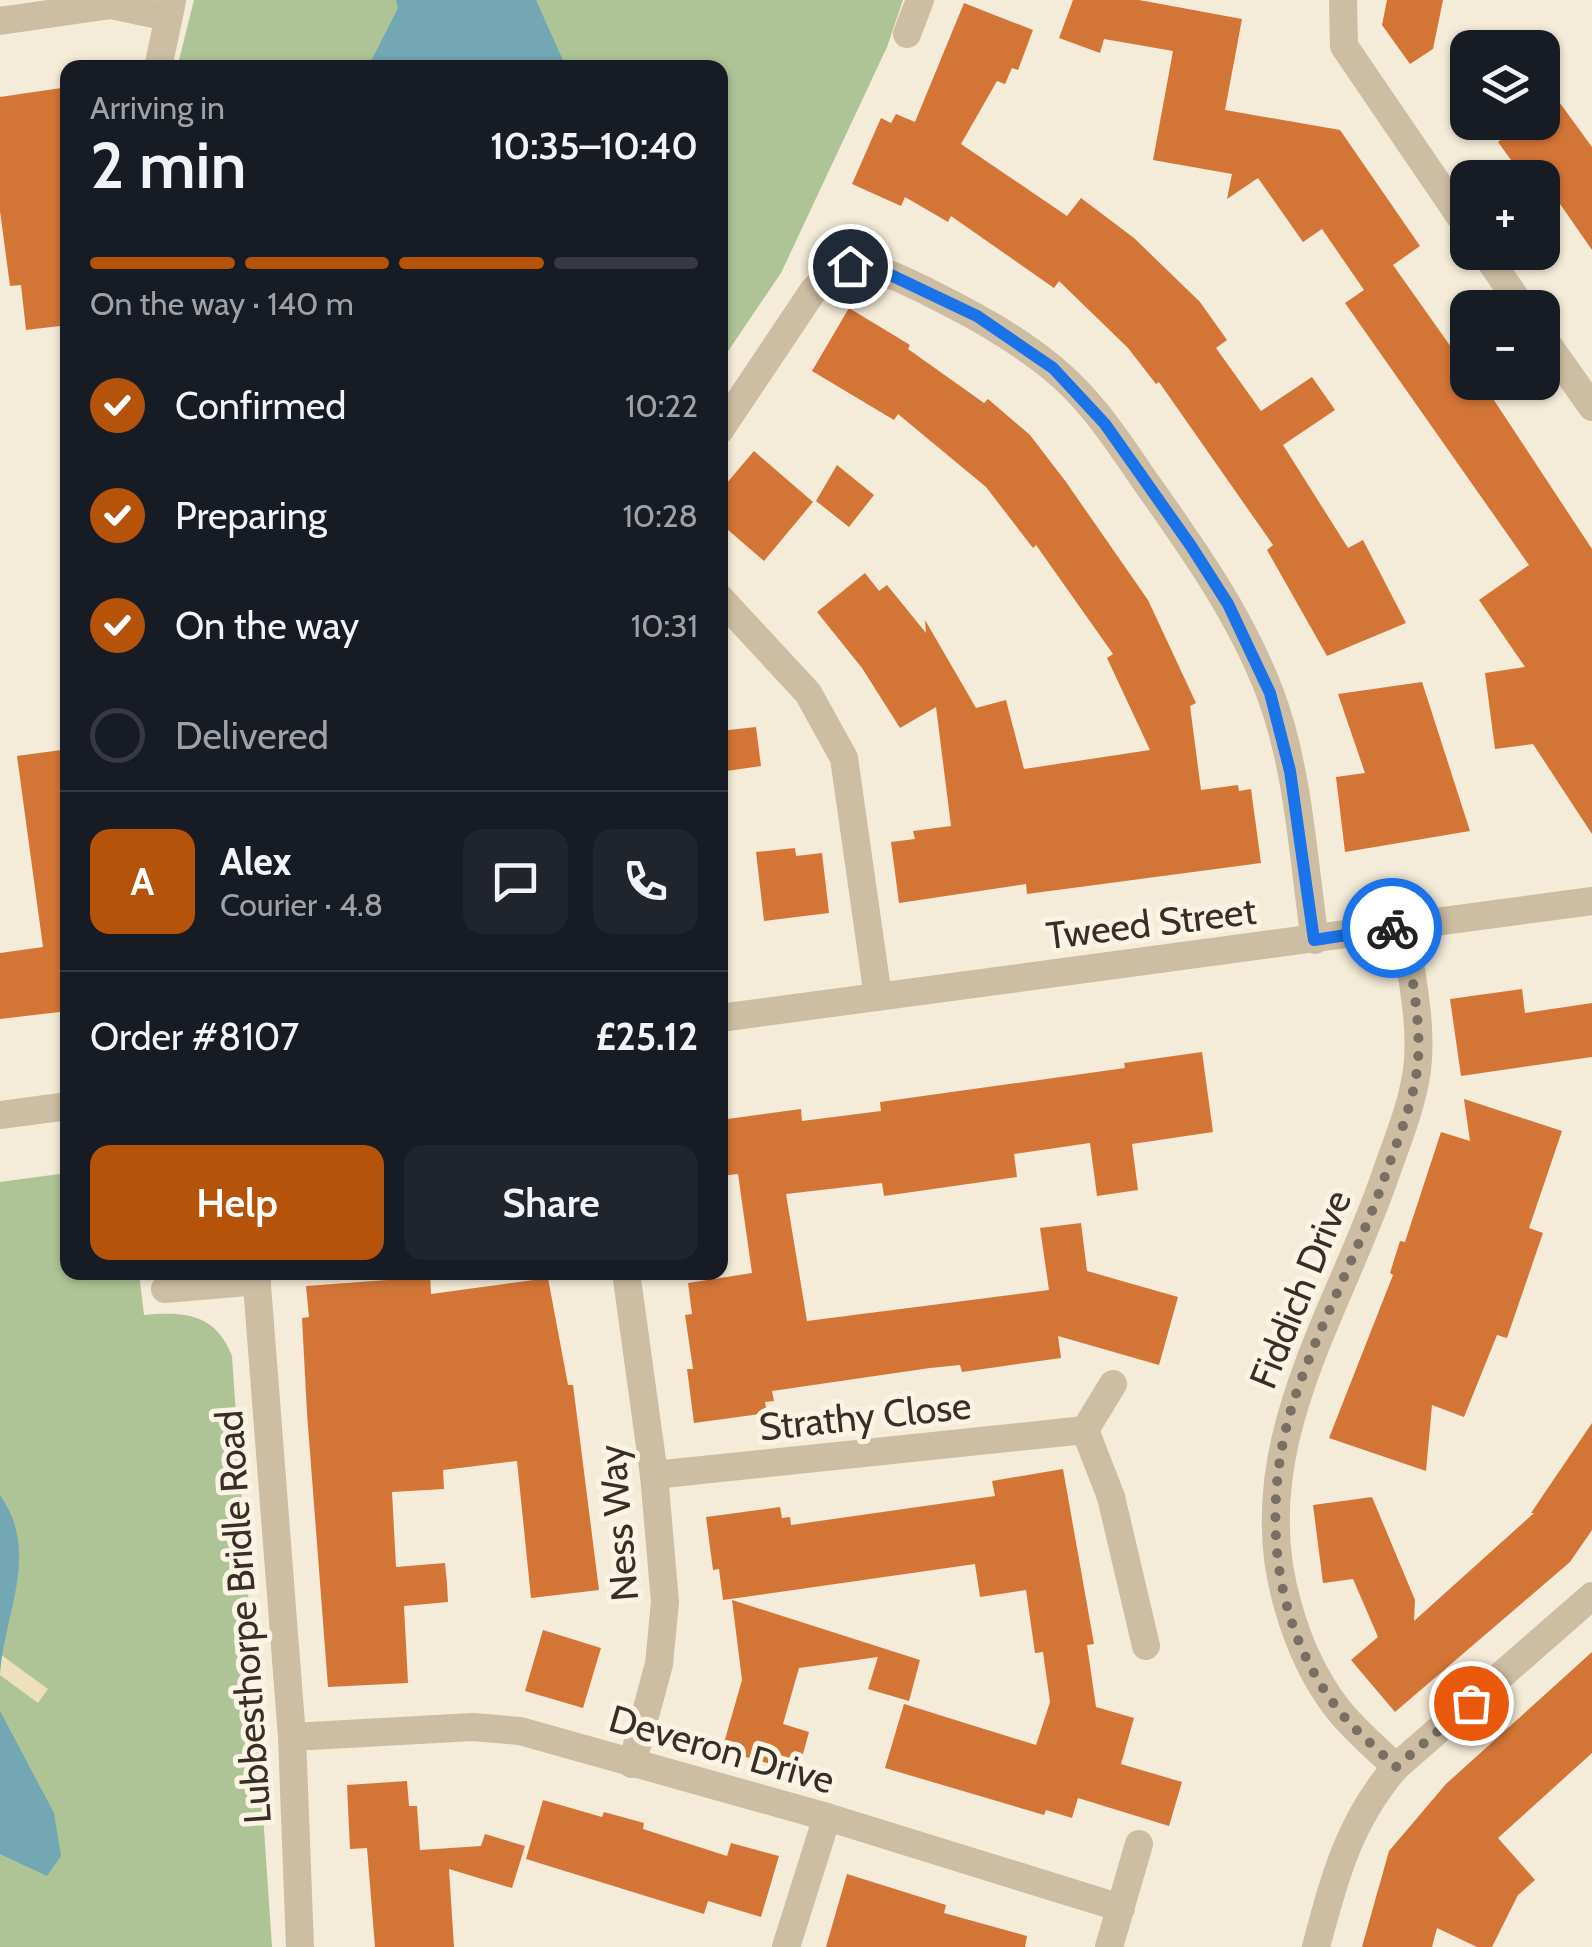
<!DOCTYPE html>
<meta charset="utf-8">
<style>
:root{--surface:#171b24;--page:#20242c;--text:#f1f3f6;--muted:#9ea1a6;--line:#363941;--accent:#b45309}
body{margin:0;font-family:Cabin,sans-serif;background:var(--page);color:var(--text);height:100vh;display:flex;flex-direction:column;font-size:38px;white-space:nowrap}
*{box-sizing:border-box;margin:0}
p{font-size:32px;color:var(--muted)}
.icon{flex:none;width:55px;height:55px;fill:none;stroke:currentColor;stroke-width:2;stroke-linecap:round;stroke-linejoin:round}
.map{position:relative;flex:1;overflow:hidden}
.panel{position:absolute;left:60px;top:60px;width:668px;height:1220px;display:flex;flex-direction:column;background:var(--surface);border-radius:20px;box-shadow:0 2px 8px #0004}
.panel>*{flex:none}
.controls{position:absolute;left:1450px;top:30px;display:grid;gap:20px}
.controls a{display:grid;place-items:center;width:110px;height:110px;border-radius:20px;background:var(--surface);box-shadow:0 2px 8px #0004;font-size:50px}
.pin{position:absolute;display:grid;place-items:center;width:85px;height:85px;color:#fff;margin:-42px;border:5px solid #fff;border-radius:50%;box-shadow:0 2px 10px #0007}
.courier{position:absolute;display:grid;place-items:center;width:100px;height:100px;margin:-50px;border:8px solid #1a73e8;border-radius:50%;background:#fff;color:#222;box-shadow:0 2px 12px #0007}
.summary em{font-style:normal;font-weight:600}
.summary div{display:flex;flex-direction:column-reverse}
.summary{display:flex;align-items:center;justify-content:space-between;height:170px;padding:0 30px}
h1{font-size:65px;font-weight:600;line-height:75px}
.bar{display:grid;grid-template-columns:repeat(4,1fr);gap:15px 10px;align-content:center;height:120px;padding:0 30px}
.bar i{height:12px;border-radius:8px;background:var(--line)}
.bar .on{background:var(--accent)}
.bar p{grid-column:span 4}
.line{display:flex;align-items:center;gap:25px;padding:0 30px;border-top:2px solid var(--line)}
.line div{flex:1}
.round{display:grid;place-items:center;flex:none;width:105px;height:105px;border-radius:20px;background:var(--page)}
ol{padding:0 30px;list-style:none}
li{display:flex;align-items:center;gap:30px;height:110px}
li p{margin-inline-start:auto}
li .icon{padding:10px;border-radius:50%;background:var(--accent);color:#fff;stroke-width:4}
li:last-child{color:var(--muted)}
li i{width:55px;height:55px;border:5px solid var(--line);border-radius:50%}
.button{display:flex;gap:20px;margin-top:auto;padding:20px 30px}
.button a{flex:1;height:115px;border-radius:20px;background:var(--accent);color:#fff;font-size:40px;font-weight:600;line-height:115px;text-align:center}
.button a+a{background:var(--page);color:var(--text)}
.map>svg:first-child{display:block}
</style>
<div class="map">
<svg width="1592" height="1947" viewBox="0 0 1592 1947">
<rect width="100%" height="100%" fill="#f4ebd8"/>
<g fill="#aec497">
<polygon points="194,0 903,0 887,47 781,273 720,363 720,68 177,68"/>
<path d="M67,1173L68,1272L139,1273L144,1315C185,1311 216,1314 232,1356L272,1947H0V1182Z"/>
</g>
<polygon fill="#eee0bd" points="0,1654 48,1689 38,1703 0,1675"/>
<g fill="#74a7b4">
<polygon points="396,0 536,0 566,67 368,67 398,8"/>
<path d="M0,1495C41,1553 4,1612 0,1675Z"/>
<polygon points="0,1711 54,1813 61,1856 47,1876 0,1854"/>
</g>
<g fill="#d37537">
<polygon points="1073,0 1139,0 1242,19 1225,110 1340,130 1420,246 1393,265 1468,371 1468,382 1482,382 1592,549 1592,834 1533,744 1495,749 1485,673 1525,667 1479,600 1529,565 1345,303 1364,290 1322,229 1303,242 1258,178 1227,199 1232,174 1153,160 1173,51 1104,39 1100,53 1059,38"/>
<polygon points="1387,0 1443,0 1433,49 1410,64 1382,25"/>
<polygon points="964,3 1033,30 1018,70 1012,68 1005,84 997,81 961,144 1067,216 1081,198 1134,238 1200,302 1227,340 1216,348 1261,411 1312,377 1335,410 1283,445 1348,548 1363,540 1406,623 1327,656 1267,550 1273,545 1159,382 1156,384 1128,348 1059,281 1054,288 951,216 948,222 905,197 901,206 852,184 881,118 891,123 896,114 915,122"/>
<polygon points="68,87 68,325 26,330 21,285 10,286 0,211 0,97"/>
<polygon points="1557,99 1592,147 1592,250 1542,178 1524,178 1498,142 1525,122 1542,122 1542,110"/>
<polygon points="849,308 910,345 908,349 984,403 988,399 1030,435 1066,482 1148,600 1196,703 1190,706 1201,790 1238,785 1239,791 1251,789 1261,863 1027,894 1026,884 899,903 891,842 915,839 913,831 951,826 936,707 900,728 862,668 817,612 865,573 879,591 887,585 926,633 925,620 976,708 1006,700 1024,769 1150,750 1107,658 1113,654 1036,545 1033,548 986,487 898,414 894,420 812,371"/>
<polygon points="754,451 813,502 764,561 720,523 720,491"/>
<polygon points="837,465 874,495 849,527 816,501"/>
<polygon points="1422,682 1470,831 1345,852 1336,777 1365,773 1338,694"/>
<polygon points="756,727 761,766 720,772 720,731"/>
<polygon points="61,750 68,803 68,1011 0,1019 0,953 43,947 17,756"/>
<polygon points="795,848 796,856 822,853 829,913 764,921 756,852"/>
<polygon points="1522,989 1525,1013 1592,1003 1592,1057 1461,1076 1450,999"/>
<polygon points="1202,1052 1213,1132 1132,1144 1138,1190 1097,1196 1090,1143 1014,1154 1017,1177 884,1196 882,1183 786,1194 807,1321 1049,1290 1040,1228 1081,1223 1087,1271 1178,1297 1159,1365 1058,1336 1061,1358 962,1372 960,1365 930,1368 772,1391 774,1401 765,1402 767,1413 694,1423 687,1369 693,1369 685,1315 692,1314 688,1283 752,1273 738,1174 720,1176 720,1120 801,1109 802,1121 881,1111 880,1102 1125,1068 1124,1063"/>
<polygon points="1464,1099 1562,1131 1529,1228 1543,1233 1507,1338 1497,1335 1464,1417 1432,1405 1426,1471 1329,1438 1393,1275 1390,1273 1400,1241 1405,1242 1441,1132 1470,1141"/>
<polygon points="386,1272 430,1272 431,1294 548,1278 568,1385 573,1385 599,1590 531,1598 517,1461 443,1470 444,1489 392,1492 396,1567 445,1563 447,1584 448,1602 404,1606 408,1683 328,1687 307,1413 302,1318 309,1317 306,1286 387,1280"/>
<polygon points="1592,1423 1592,1530 1570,1562 1395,1712 1351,1660 1378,1637 1353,1579 1323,1583 1313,1505 1372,1497 1415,1600 1414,1621 1534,1513 1531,1513"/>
<polygon points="1063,1469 1094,1644 1087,1645 1096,1707 1134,1718 1121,1764 1182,1782 1169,1826 1078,1798 1072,1818 1046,1810 1044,1815 885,1768 904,1704 1036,1745 1050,1702 1043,1652 1035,1653 1026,1590 980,1597 975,1564 723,1600 719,1569 713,1570 706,1517 780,1507 782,1518 790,1517 791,1525 995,1496 992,1481"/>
<polygon points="732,1600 920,1660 909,1701 868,1689 878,1657 799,1668 783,1724 809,1732 798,1772 722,1750 742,1680"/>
<polygon points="543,1630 601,1648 583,1708 525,1691"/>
<polygon points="1592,1652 1592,1753 1498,1838 1535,1880 1518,1895 1492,1947 1477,1947 1437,1928 1432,1947 1362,1947 1389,1851 1446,1784"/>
<polygon points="407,1781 409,1806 417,1806 420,1850 481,1846 485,1834 525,1846 512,1888 449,1869 454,1947 375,1947 367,1848 350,1849 347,1785"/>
<polygon points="543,1800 602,1817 604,1812 644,1823 643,1829 727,1856 731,1843 779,1856 761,1917 708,1901 704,1914 526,1859"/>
<polygon points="847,1874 946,1905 944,1913 1027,1936 1025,1947 826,1947"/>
</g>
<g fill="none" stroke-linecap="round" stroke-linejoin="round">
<g stroke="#cdbda3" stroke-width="28">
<polyline points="907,34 920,0"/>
<polyline points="1111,1497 1146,1646"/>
<polyline points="786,1947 827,1817"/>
</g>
<g stroke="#cdbda3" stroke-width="28">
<polyline points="1343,0 1344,46 1468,228"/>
<polyline points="0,21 111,5 168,17"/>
<polyline points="158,68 172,1"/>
<polyline points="1484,252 1523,308"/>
<polyline points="1542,336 1592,407"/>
<path d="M720,430L813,291C849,250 887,272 928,292C972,314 1013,336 1051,367C1089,397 1116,439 1143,478C1191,546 1240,614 1270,693C1299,770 1303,859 1315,940"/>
<polyline points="720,598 808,693 844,758 878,997"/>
<polyline points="256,1272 292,1737 300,1947"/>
<polyline points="626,1272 654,1475 665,1602 659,1664 632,1764"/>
<polyline points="165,1289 257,1281"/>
<polyline points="654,1475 1085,1430"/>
<polyline points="1111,1497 1085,1430 1113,1384"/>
<polyline points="292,1737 473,1727 520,1731 827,1817 1121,1908"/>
<path d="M1396,1767C1376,1748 1354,1730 1337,1708C1314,1678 1298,1642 1288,1606C1242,1452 1335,1319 1384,1179C1396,1144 1412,1107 1417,1070C1423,1024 1410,972 1405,926"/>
<polyline points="1109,1947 1139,1844"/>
<path d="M1316,1947C1334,1879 1349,1821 1396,1767L1592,1596"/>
</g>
<g stroke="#cdbda3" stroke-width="28">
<polyline points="720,1018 1592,901"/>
<polyline points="0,1115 68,1106"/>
</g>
</g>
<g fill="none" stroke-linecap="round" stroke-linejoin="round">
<path stroke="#797064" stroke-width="10" stroke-dasharray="0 18" d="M1392,928L1405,926C1410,972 1423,1025 1417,1070C1412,1107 1396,1144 1384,1179C1358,1253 1320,1323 1295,1397C1261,1500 1269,1620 1337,1708C1354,1730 1376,1748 1396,1767L1471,1703"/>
<polyline stroke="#1a73e8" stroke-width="12" points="850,266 878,269 977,316 1053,368 1105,424 1191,546 1228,604 1270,693 1290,771 1314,940 1392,928"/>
</g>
<g text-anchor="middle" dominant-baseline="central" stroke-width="10" stroke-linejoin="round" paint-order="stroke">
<g font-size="38" fill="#372e26" stroke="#fbf4e5">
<text transform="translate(1151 923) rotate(-7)">Tweed Street</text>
<text transform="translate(1300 1289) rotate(-68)">Fiddich Drive</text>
<text transform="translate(865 1416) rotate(-6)">Strathy Close</text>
<text transform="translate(618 1523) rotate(-95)">Ness Way</text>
<text transform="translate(243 1617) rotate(-94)">Lubbesthorpe Bridle Road</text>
<text transform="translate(722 1749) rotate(16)">Deveron Drive</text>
</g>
</g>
</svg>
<div class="controls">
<a><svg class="icon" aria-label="layers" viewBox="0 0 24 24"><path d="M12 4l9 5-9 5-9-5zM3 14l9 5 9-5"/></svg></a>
<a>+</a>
<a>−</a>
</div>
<div class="pin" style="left:1471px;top:1703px;background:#ea580c"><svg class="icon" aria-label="bag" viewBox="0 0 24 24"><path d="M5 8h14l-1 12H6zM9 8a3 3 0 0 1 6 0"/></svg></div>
<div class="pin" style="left:850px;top:266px;background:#1f2937"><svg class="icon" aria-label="home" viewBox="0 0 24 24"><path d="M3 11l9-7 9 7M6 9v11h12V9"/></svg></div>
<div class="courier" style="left:1392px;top:928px"><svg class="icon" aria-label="bike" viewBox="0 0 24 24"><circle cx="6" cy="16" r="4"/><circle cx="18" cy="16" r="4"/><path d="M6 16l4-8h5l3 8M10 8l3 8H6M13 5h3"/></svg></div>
<section class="panel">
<div class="summary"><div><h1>2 min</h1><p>Arriving in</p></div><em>10:35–10:40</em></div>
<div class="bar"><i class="on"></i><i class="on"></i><i class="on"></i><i></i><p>On the way · 140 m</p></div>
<ol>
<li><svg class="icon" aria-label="check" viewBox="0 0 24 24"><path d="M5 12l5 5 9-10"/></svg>Confirmed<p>10:22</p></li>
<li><svg class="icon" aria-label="check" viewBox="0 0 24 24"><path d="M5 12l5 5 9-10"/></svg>Preparing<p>10:28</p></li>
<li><svg class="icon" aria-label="check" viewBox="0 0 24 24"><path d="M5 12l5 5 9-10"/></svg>On the way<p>10:31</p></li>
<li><i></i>Delivered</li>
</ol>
<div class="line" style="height:180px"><b class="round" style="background:var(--accent);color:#fff">A</b><div><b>Alex</b><p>Courier · 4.8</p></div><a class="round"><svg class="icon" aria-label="chat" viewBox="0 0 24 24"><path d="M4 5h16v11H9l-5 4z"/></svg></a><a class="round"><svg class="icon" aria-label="phone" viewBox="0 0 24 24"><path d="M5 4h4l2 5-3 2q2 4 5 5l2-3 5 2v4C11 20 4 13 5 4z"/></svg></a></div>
<div class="line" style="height:130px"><div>Order #8107</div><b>£25.12</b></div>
<div class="button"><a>Help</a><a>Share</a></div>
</section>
</div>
